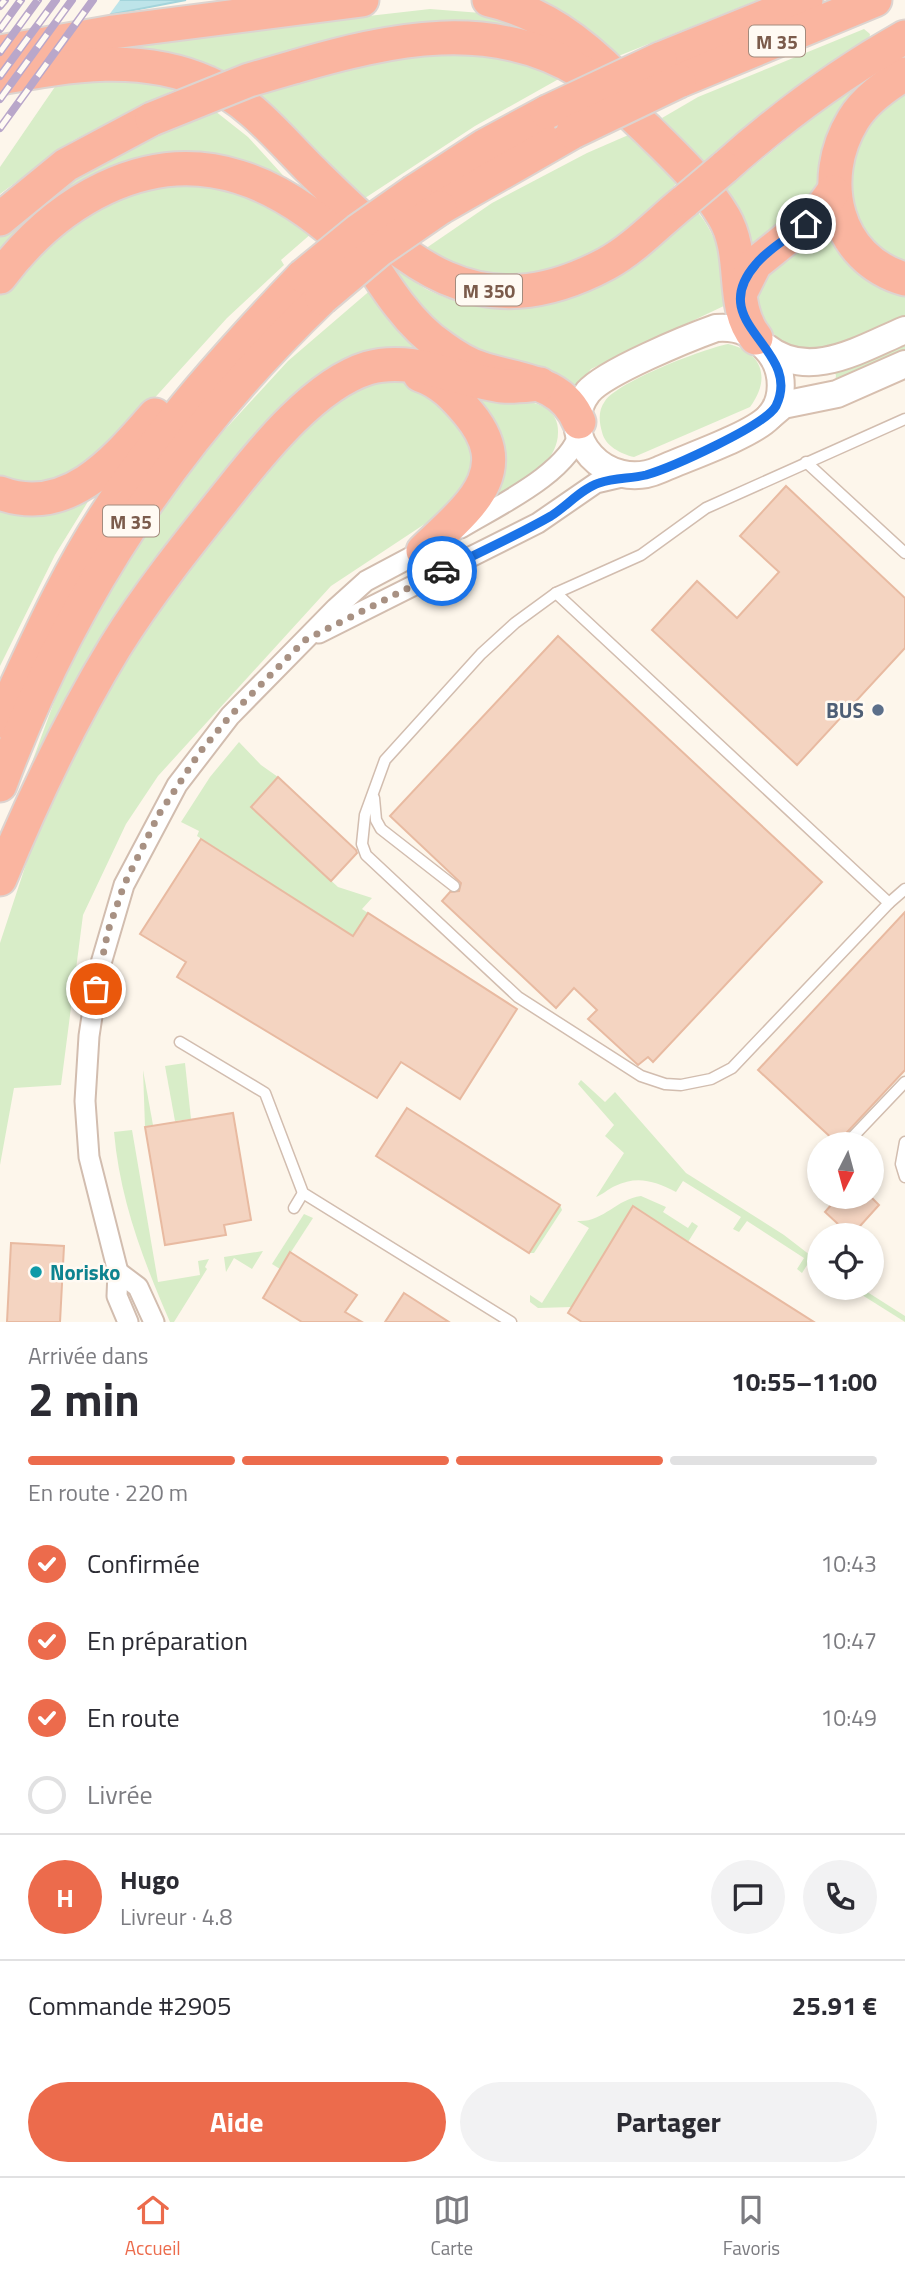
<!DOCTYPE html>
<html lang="fr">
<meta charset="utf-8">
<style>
:root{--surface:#fff;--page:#f2f2f3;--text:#2b2b33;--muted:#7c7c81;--line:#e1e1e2;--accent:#ec6b4c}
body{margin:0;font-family:"Titillium Web",sans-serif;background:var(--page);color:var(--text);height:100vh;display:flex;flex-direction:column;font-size:26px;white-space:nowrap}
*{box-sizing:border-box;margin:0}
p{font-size:23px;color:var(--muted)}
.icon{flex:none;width:38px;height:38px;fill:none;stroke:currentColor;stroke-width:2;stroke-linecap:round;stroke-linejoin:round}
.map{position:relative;height:1322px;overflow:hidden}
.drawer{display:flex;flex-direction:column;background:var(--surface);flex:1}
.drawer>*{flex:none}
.needle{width:46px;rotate:186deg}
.tools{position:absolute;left:807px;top:1132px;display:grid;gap:14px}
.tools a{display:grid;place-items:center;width:77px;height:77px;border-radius:50%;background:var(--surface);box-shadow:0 4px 10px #0003;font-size:35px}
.pin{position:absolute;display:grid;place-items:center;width:60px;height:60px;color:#fff;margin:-30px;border:4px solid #fff;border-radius:50%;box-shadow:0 2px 7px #0007}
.courier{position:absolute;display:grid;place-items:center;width:70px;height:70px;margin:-35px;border:5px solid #1a73e8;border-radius:50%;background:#fff;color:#222;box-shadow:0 2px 9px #0007}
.summary em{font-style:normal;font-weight:700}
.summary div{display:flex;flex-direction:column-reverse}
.summary{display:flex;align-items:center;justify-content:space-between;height:119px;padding:0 28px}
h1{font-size:46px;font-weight:700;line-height:52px}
.bar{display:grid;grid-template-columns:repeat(4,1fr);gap:10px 7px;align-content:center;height:84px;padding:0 28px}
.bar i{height:9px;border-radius:5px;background:var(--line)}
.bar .selected{background:var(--accent)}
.bar p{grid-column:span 4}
.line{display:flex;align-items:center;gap:18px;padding:0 28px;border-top:2px solid var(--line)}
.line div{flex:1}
.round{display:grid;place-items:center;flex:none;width:74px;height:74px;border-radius:37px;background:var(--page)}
ol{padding:0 28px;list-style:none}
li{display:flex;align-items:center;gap:21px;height:77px}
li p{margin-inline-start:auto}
li .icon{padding:7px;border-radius:50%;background:var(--accent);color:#fff;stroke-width:4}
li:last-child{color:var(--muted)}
li i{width:38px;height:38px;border:4px solid var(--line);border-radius:50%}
.action{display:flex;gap:14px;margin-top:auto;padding:14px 28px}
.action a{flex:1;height:80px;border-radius:42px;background:var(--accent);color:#fff;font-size:28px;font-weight:700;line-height:80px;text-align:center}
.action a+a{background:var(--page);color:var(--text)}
.tab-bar{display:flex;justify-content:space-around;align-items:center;height:98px;border-top:2px solid var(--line);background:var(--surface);font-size:19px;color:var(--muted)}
.tab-bar a{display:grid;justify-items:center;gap:4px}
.tab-bar .selected{color:var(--accent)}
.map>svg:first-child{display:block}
</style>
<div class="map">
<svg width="905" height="1322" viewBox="0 0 905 1322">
<rect width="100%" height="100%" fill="#fdf6eb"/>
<g fill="#d8edc8">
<polygon points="530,0 758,0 611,59"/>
<polygon points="430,9 481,13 561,42 391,33 261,59 222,72 97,47"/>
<polygon points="864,29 870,34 869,40 703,165 662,118 698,97"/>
<polygon points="488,48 564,76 475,126 362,200 255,95 349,64"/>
<polygon points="905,55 905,62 820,188 752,255 724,191 819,112"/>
<polygon points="118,76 180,87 72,141 0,194 0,167 61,78"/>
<path d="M905,91V265C893,257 874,250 864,239C840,213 842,159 860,130C870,114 889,100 905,91Z"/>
<polygon points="210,107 248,137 301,195 194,158 0,258 0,227 18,207"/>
<polygon points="633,133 676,184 611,245 568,267 534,274 491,277 419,253 492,203 587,153"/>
<polygon points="178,179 258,195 312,233 281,260 284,265 227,318 102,456 61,485 0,484 0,292 90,205"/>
<path d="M696,210C720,238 724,268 728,304L591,369L574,392L463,348L429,324L391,275L398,269C408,276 418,285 428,290C482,317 552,310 604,283C631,269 671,230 696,210Z"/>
<path d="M825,219L905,293V318C871,331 821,363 785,344C780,341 774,334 770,329C753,313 753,303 756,280Z"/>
<polygon points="373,288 408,332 421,354 392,352 242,460 0,850 62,680 129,552 186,472 288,361"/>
<polygon points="905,341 905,353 835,384 836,375 832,369"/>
<path d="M728,344C763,352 771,379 750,407L634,457C621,454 605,446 602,432C599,422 598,410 605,401C619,381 703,349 728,344Z"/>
<polygon points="382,376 435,389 480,460 464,498 331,586 158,776 126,824 83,915 61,1085 14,1088 0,1165 0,943 29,855 110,679 207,538 333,397"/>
<path d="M487,395C505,399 531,399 546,408C554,413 558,422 558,431C559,466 516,486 488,500L475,399Z"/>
<polygon points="92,495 55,555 0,666 0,508"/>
<polygon points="239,742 261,765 278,777 251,807 338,887 372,898 362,909 368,913 353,936 197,836 199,831 181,822 210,777"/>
<polygon points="185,1063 191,1119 175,1121 165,1066"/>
<polygon points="143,1070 153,1125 145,1127"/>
<path d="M581,1080L605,1102L615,1092L686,1173L784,1235L819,1262V1268L809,1262L802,1273L797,1269L804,1258L747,1221L739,1232L733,1229L741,1217L683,1181L676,1192C655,1181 637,1175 615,1186C608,1189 602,1195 596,1197L624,1153L605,1136L614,1125L578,1084Z"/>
<path d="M132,1130L158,1282L200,1275L198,1261L209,1259L205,1267L207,1269L174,1322H170C143,1260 120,1200 114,1132Z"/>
<path d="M641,1196L666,1207L663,1212L688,1228L692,1222L698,1226L688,1242L632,1207L572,1307L538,1308L530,1302V1295L542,1303L589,1228L577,1221C603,1223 616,1199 641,1196Z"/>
<polygon points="560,1205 562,1210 534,1253 529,1253"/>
<polygon points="304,1214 313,1218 280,1269 272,1264"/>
<polygon points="263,1251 252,1269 234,1258 226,1272 224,1257"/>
<polygon points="851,1288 861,1288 905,1316 905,1322"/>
</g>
<polygon fill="#bde4e9" stroke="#a3d4db" stroke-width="2" points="0,0 186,0 108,15"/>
<polygon fill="#fdf6eb" points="0,0 120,0 106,19 0,36"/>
<g fill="#f4d4c1" stroke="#e8baa1" stroke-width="2">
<polygon points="786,486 905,598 905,648 797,765 652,630 697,581 737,618 779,572 740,536"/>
<polygon points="558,636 822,882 653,1062 648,1057 638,1065 588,1019 597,1010 574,988 556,1008 442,901 450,892 459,891 461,883 390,816"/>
<polygon points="278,777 356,850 357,853 331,881 251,807"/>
<polygon points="201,839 353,936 368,913 517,1009 460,1099 401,1062 377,1098 177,977 186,962 140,934"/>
<polygon points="905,912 905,1070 837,1143 758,1070"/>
<polygon points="407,1108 560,1205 529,1253 376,1156"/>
<polygon points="233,1113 251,1220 224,1225 226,1235 165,1245 145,1127"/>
<polygon points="838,1197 871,1197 879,1205 851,1236 825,1212"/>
<polygon points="633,1206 688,1242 814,1322 582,1322 568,1313"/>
<polygon points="11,1243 64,1246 60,1322 7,1322"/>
<polygon points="290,1252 357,1295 345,1312 362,1322 302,1322 263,1298"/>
<polygon points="404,1293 449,1322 385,1322"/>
</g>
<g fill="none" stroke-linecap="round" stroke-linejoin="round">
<g stroke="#d2bdaf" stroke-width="13">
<g id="lane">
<polyline points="806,462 905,553"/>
<polyline points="556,593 889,903 905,889"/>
<polyline points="374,798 376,820 381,829 454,886"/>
<polyline points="889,903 732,1068 711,1079 681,1085 665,1084 641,1076 518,997 366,855 362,844 365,815 385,760 481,654 515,623 556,593 641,555 706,508 905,419"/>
<polyline points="180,1042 265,1093 303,1193 511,1322"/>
<polyline points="905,1142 901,1164 905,1177"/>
<polyline points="846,1144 905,1082"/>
<polyline points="294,1208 303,1193"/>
</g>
</g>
<g stroke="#d2bdaf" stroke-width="23">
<g id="street">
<path d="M461,528C497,506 569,473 580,431"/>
<polyline points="319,633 538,523 596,483 626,476"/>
<polyline points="118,1272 138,1287 154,1322"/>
<polyline points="128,1322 117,1296 118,1272 89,1157 85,1101 89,1036 99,970 124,885 177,785 230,716 336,608 366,581 430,547"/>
</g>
</g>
<g stroke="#d7bfaf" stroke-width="30">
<g id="secondary">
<path d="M716,328C740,326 755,334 770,353C784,371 785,400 769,417C751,436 685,458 659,470C607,493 554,436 588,392C605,372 688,338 716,328Z"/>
<path d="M766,347C809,382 862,348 905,330"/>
<polyline points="770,416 783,405 837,394 905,364"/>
</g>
</g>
<g stroke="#ddd4d0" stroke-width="37">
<g id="highway">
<path d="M489,0C542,12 581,42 618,79"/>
<polyline points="0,52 113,32 362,0"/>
<polyline points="660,59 806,0"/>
<path d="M294,67C390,39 492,16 583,73C607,88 626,110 647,129C674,156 704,183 724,217C747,256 729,305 756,338"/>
<path d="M905,74C885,86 865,100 853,120C817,179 835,259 905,279"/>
<path d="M0,78C70,65 141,53 208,83C249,100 278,137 309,168C400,257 473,335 606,264C634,249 660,221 685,201"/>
<polyline points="679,81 875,0"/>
<path d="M724,168C780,118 839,74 905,37"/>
<polyline points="415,191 484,146 547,112"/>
<polyline points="440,208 573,132"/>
<polyline points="0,219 66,165 152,119"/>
<path d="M357,242C380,278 406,323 442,347C453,355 467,364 480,368C517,381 562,379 579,422"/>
<path d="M0,277C55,203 145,147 239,177C288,192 330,227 366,262"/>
<polyline points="741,292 755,264 817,214 833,192"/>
<path d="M420,375C441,382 455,397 469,414C518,473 465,510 423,551"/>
<path d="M0,493C67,518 115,461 155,415"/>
<path d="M0,721C33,651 64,578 107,513C163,427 232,350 303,276"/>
<path d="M0,785C70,596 177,437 322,298"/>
<path d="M0,879C33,799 70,721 115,647C149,592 191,540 231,490C264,448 316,384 368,368C413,355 459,381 503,386C515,387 528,385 540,384"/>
</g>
</g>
<use href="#lane" stroke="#fff" stroke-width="10"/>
<use href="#street" stroke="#fff" stroke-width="19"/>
<use href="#secondary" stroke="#fff" stroke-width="26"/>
<use href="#highway" stroke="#fab5a0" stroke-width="33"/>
<g stroke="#b9a7ca" stroke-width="8">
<g id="rail">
<polyline points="0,6 5,0"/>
<polyline points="0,29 21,0"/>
<polyline points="0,52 38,0"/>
<polyline points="0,76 56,0"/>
<polyline points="0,99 72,0"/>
<polyline points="0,128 93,0"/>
</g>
</g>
<use href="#rail" stroke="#fffaf3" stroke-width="5" stroke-dasharray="16" stroke-linecap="butt"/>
<g stroke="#ddd4d0" stroke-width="37" stroke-linecap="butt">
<g id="highway-bridge">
<polyline points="547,112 660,59"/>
<polyline points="152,119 249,80 294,67"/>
<polyline points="573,132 679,81"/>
<polyline points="685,201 724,168"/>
<polyline points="303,276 358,231 415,191"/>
<polyline points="322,298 379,250 440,208"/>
</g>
</g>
<use href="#highway-bridge" stroke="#fab5a0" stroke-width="33"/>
</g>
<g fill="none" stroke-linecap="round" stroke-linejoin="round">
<polyline stroke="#a89183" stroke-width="7" stroke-dasharray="0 12.6" points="96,989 108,931 124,885 159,814 200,752 230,716 305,640 442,571"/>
<path stroke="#1a73e8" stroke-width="9" d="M442,571C478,553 516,536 551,516C567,506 581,489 599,483C615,477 630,479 646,475C670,468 765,426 776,406C804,348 703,325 756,264C769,248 790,237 806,224"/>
</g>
<circle fill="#5c6f8a" stroke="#fffaf3" stroke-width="2.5" cx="878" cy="710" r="7"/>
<circle fill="#0f9aa8" stroke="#fffaf3" stroke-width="2.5" cx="36" cy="1272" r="7"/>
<g text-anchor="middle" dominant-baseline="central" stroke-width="5" stroke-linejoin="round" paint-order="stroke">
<g fill="#fffaf3" stroke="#a38b7d" stroke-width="2">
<rect x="749" y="25.5" width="56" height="31" rx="5"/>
<rect x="456" y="274.5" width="66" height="31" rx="5"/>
<rect x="103" y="505.5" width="56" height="31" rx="5"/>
</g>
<g font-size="19" font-weight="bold" fill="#7b5b4b">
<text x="777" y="41">M 35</text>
<text x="489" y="290">M 350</text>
<text x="131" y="521">M 35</text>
</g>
<g font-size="21" font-weight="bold" fill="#4e5e75" stroke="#fffaf3" text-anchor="end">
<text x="864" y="710">BUS</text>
</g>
<g font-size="21" font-weight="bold" fill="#0d838f" stroke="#fffaf3" text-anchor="start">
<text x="50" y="1272">Norisko</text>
</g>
</g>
</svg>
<div class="tools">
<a><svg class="needle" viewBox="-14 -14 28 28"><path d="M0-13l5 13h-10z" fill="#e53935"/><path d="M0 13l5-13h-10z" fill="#7c7c81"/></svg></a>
<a><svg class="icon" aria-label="locate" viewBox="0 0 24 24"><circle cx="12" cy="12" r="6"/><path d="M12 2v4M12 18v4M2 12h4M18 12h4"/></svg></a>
</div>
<div class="pin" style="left:96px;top:989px;background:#ea580c"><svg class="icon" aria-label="bag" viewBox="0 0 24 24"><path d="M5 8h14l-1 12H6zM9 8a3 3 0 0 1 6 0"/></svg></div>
<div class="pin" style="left:806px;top:224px;background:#1f2937"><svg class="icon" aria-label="home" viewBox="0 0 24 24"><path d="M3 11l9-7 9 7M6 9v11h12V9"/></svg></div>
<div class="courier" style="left:442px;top:571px"><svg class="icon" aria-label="car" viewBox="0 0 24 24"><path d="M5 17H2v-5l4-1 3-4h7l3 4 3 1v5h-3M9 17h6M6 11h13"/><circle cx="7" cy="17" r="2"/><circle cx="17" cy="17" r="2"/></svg></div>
</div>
<section class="drawer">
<div class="summary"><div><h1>2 min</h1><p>Arrivée dans</p></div><em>10:55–11:00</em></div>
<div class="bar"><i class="selected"></i><i class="selected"></i><i class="selected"></i><i></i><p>En route · 220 m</p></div>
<ol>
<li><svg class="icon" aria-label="check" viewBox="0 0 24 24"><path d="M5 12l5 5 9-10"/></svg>Confirmée<p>10:43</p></li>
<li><svg class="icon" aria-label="check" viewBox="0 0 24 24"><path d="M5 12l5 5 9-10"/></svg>En préparation<p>10:47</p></li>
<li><svg class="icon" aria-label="check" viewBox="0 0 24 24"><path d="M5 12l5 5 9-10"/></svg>En route<p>10:49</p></li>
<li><i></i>Livrée</li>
</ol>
<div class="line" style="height:126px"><b class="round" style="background:var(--accent);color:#fff">H</b><div><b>Hugo</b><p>Livreur · 4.8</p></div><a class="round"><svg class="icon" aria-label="chat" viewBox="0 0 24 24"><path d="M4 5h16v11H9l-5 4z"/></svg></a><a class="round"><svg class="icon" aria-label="phone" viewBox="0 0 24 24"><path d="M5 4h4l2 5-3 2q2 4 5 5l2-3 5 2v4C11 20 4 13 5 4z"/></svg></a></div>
<div class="line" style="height:91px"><div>Commande #2905</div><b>25.91 €</b></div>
<div class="action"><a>Aide</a><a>Partager</a></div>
</section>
<nav class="tab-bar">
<a class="selected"><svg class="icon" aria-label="home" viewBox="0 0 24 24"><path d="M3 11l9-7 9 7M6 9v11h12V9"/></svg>Accueil</a>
<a><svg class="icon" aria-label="map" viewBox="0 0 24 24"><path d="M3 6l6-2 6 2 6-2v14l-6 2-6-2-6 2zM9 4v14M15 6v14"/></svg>Carte</a>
<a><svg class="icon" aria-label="saved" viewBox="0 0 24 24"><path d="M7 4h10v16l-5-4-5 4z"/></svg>Favoris</a>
</nav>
